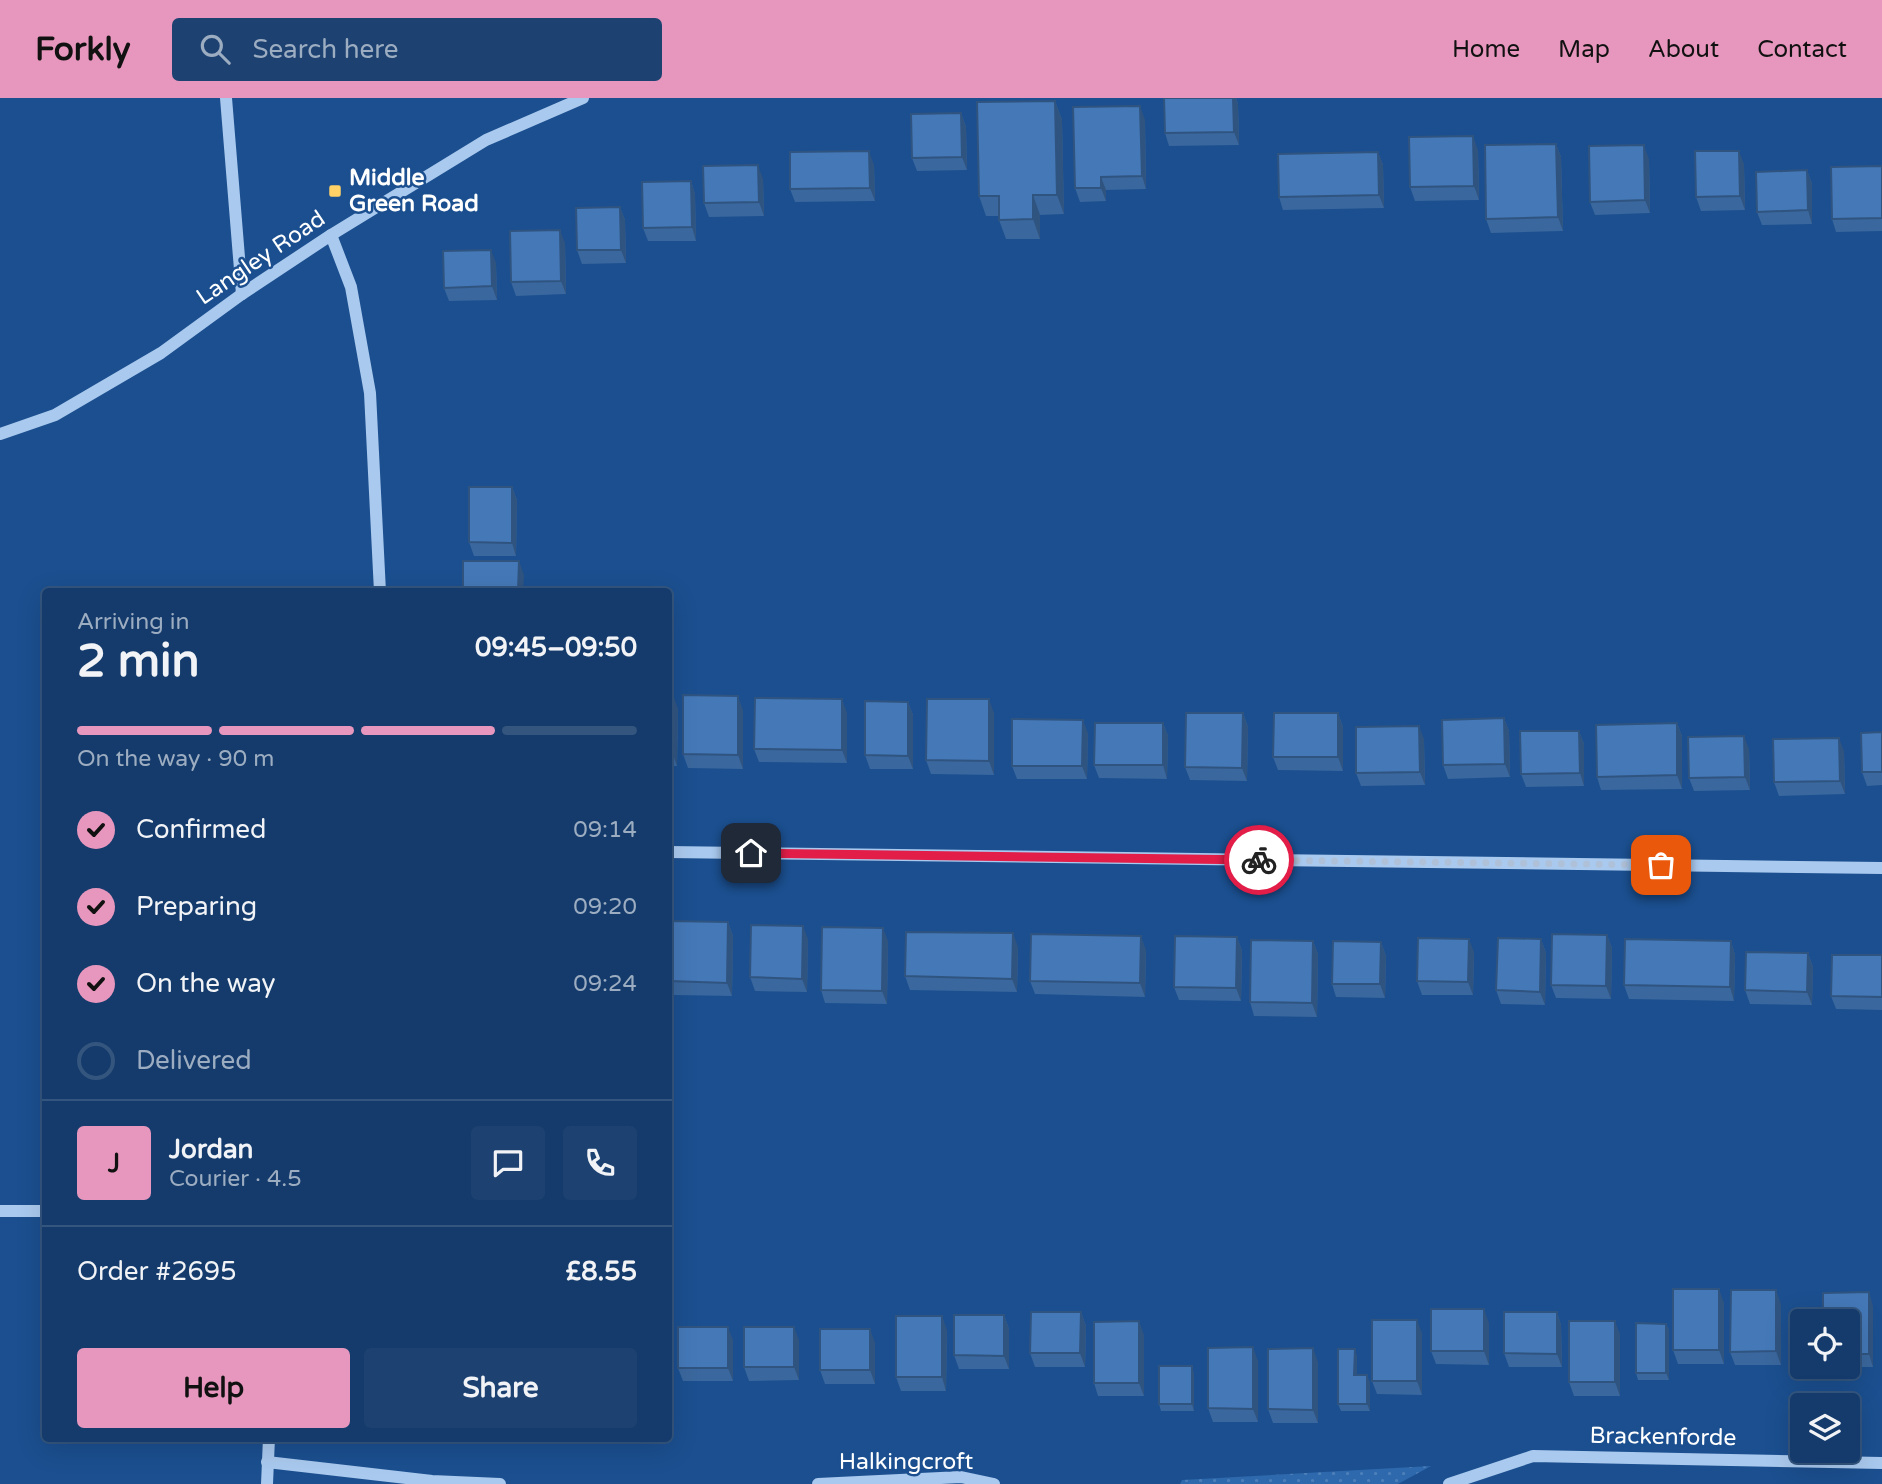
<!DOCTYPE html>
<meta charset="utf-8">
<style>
:root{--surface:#143b6b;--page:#1d4271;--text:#f1f3f6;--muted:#9dadc1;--line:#33557e;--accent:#e797bd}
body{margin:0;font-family:"Varela Round",sans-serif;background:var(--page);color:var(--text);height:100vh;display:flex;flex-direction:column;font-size:26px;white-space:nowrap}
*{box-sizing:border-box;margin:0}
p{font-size:23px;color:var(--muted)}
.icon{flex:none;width:38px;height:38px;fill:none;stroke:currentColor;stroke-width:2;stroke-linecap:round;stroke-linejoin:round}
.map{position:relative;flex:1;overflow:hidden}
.side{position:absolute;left:42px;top:490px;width:630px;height:854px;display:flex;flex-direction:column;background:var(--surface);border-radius:7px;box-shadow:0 7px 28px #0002,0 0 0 2px var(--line)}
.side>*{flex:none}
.tools{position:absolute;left:1790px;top:1211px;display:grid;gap:14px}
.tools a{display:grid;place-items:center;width:70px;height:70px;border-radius:7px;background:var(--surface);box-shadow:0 7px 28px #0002,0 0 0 2px var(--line);font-size:35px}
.pin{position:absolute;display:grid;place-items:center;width:60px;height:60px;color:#fff;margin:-30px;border-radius:14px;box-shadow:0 4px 10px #0006}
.courier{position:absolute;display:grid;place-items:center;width:70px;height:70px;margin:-35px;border:5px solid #e11d48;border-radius:50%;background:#fff;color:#222;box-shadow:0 2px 9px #0007}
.summary em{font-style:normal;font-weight:700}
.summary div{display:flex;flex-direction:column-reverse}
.summary{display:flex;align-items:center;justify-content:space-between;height:119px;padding:0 35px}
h1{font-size:46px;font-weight:700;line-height:52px}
.bar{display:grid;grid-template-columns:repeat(4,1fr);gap:10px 7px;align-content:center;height:84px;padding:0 35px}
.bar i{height:9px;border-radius:5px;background:var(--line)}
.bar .on{background:var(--accent)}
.bar p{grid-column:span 4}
.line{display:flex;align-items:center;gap:18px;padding:0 35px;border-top:2px solid var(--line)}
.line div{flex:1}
.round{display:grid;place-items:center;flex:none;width:74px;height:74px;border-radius:7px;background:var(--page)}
ol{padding:0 35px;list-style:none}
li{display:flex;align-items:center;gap:21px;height:77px}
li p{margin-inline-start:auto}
li .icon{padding:7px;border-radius:50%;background:var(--accent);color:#111;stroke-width:4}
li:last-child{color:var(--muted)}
li i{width:38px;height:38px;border:4px solid var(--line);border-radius:50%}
.action{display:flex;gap:14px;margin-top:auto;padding:14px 35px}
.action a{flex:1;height:80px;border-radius:7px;background:var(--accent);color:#111;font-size:28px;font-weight:700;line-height:80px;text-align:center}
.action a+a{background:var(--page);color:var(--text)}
header{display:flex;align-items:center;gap:42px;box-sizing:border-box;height:98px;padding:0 35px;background:var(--accent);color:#111}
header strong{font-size:33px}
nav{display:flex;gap:38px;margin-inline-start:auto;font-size:24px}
.search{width:490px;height:63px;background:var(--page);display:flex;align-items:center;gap:18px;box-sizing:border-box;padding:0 24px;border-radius:7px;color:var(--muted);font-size:26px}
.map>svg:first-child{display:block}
</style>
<header>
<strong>Forkly</strong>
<div class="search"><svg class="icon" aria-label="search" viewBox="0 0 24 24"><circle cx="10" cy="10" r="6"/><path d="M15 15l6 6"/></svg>Search here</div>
<nav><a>Home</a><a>Map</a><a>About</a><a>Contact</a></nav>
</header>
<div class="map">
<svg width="1882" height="1386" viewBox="0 0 1882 1386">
<defs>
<pattern id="grass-dots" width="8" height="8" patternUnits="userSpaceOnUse" patternTransform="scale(1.75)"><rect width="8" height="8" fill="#2e69ad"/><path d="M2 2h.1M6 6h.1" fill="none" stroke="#4d80b9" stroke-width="1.8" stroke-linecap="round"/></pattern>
</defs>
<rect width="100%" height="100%" fill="#1b4f8f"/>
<polygon fill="url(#grass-dots)" points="1431,1368 1398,1386 1180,1386 1182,1382"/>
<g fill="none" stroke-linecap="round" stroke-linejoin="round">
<g stroke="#a9c9ee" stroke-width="12">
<polyline points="226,0 242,196"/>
<polyline points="331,137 351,189 370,295 380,494"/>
<polyline points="0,336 55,317 161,255 242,196 331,137 486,42 583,0"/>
<polyline points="668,754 1882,770"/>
<polyline points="0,1113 46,1113"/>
<polyline points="267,1364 432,1383 500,1386"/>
<polyline points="267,1386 269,1340"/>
<polyline points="818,1386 961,1379 994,1386"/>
<polyline points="1449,1386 1533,1358 1882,1365"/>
</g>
</g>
<g fill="#3a679d">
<polygon points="1164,0 1236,0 1238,6 1239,47 1169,48 1165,35"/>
<polygon points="1055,3 1062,22 1064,116 1040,117 1040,141 1006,141 999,122 999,118 986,118 979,98"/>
<polygon points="961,15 966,29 967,72 917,73 912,60"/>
<polygon points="1145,22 1146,91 1106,92 1106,103 1080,104 1075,90"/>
<polygon points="1556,46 1561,59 1563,133 1491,135 1486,121"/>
<polygon points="1478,52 1479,102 1415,103 1410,89"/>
<polygon points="1378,54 1383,67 1384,110 1283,112 1279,99"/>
<polygon points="1649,61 1650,115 1595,117 1590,104"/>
<polygon points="1744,66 1745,112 1701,113 1696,99"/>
<polygon points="874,67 875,103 795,104 790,91"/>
<polygon points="1882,68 1882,133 1836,134 1832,121"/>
<polygon points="1807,72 1812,86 1812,126 1762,127 1757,114"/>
<polygon points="763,81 764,118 709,119 704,105"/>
<polygon points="691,83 695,96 696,143 648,143 643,130"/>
<polygon points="620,109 625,122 626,165 582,166 577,152"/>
<polygon points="565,145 566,196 516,198 511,184"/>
<polygon points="496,165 497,202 449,203 444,190"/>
<polygon points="512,389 517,402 516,458 474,458 469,444"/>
<polygon points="668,597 678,611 677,668 668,668"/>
<polygon points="908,604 913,617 913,671 870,671 865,657"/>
<polygon points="743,612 743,671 688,670 683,656"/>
<polygon points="847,615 847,665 759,664 754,651"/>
<polygon points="994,615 994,677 931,676 926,662"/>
<polygon points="1243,615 1248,629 1247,683 1190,682 1185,669"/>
<polygon points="1338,615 1343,629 1343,673 1278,672 1273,659"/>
<polygon points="1504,620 1509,633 1510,679 1448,681 1443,667"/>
<polygon points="1163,625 1168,638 1167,681 1099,680 1094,667"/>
<polygon points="1677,625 1682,638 1682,691 1601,692 1597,679"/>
<polygon points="1579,633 1584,646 1584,688 1526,689 1521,676"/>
<polygon points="1882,634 1882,687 1867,688 1862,674"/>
<polygon points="1088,635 1087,681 1017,681 1012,668"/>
<polygon points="1424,641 1425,687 1361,688 1356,675"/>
<polygon points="1749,651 1750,692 1694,693 1689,680"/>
<polygon points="1844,653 1845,696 1779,698 1774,684"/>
<polygon points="728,824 733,838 732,898 674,897 669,883"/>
<polygon points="1607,837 1612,850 1611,901 1556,900 1551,887"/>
<polygon points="1237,839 1242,853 1241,903 1179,902 1174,889"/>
<polygon points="808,841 807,894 755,893 750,879"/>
<polygon points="1541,841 1546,855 1545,907 1501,906 1496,892"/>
<polygon points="888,843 887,906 825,905 821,892"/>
<polygon points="1313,843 1318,856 1317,919 1254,918 1250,904"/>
<polygon points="1731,843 1735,857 1734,903 1629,901 1624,887"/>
<polygon points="1381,844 1386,858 1385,900 1336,899 1332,886"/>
<polygon points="1018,849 1017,894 910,892 905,878"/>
<polygon points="1146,852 1145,899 1035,896 1030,883"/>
<polygon points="1474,854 1473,897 1422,897 1417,883"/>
<polygon points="1808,855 1813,869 1812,907 1750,906 1745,892"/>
<polygon points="1882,857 1882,912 1836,911 1831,898"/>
<polygon points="1724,1205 1724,1266 1678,1266 1673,1252"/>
<polygon points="1781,1206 1781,1267 1735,1267 1730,1254"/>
<polygon points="1873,1208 1873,1269 1828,1269 1848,1269 1848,1223"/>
<polygon points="1081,1214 1086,1228 1085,1269 1035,1269 1030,1255"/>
<polygon points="1557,1214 1561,1227 1562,1269 1509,1269 1504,1255"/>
<polygon points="1004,1217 1009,1231 1009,1271 959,1271 954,1257"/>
<polygon points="1489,1225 1489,1267 1436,1266 1431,1253"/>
<polygon points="1666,1226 1669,1232 1669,1282 1638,1282 1636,1275"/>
<polygon points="947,1232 946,1293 901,1293 896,1279"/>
<polygon points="1422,1235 1422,1297 1377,1296 1372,1283"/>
<polygon points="1620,1236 1620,1298 1574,1298 1569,1284"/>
<polygon points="1144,1237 1144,1298 1098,1298 1094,1285"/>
<polygon points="733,1242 733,1283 683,1283 678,1270"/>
<polygon points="799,1242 799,1282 749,1283 744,1269"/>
<polygon points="875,1245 875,1286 825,1286 820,1272"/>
<polygon points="1357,1258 1357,1277 1370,1284 1370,1313 1341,1313 1338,1306"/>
<polygon points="1258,1263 1258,1324 1213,1324 1208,1310"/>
<polygon points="1318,1264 1318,1325 1273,1325 1268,1311"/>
<polygon points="1194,1275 1194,1313 1161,1313 1159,1306"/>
</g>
<g fill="#305480">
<polygon points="1233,0 1236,0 1238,6 1239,47 1234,34"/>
<polygon points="1055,3 1062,22 1064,116 1057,97"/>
<polygon points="1140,8 1145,22 1146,91 1142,78"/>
<polygon points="961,15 966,29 967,72 962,59"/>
<polygon points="1473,38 1478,52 1479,102 1474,88"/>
<polygon points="1556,46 1561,59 1563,133 1558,119"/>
<polygon points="1644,47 1649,61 1650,115 1645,102"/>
<polygon points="869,53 874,67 875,103 870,90"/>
<polygon points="1739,53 1744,66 1745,112 1740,98"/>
<polygon points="1378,54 1383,67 1384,110 1379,97"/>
<polygon points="758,67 763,81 764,118 759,104"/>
<polygon points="1807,72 1812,86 1812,126 1808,112"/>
<polygon points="1101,79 1106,92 1106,103 1101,90"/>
<polygon points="691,83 695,96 696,143 692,129"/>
<polygon points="1033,97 1040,117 1040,141 1033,121"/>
<polygon points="620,109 625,122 626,165 621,152"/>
<polygon points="560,132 565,145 566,196 561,183"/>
<polygon points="491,152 496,165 497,202 492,188"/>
<polygon points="512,389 517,402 516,458 512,445"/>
<polygon points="519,463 524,477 523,494 518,494"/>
<polygon points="673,597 678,611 677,668 672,654"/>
<polygon points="738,598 743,612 743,671 738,657"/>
<polygon points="842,601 847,615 847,665 842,652"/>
<polygon points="989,601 994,615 994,677 989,663"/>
<polygon points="908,604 913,617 913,671 908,658"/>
<polygon points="1243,615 1248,629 1247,683 1242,670"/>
<polygon points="1338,615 1343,629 1343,673 1338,659"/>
<polygon points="1504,620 1509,633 1510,679 1505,666"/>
<polygon points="1083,622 1088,635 1087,681 1082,668"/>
<polygon points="1163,625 1168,638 1167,681 1163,667"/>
<polygon points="1677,625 1682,638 1682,691 1677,677"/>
<polygon points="1419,628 1424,641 1425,687 1420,674"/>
<polygon points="1579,633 1584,646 1584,688 1580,675"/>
<polygon points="1744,638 1749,651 1750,692 1745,679"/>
<polygon points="1839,640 1844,653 1845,696 1840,683"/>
<polygon points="728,824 733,838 732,898 727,885"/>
<polygon points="803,828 808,841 807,894 802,881"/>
<polygon points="883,830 888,843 887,906 882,893"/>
<polygon points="1013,835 1018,849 1017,894 1012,881"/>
<polygon points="1607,837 1612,850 1611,901 1606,888"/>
<polygon points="1141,838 1146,852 1145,899 1140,885"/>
<polygon points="1237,839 1242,853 1241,903 1236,890"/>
<polygon points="1469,841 1474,854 1473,897 1468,884"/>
<polygon points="1541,841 1546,855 1545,907 1540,894"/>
<polygon points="1313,843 1318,856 1317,919 1312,905"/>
<polygon points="1731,843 1735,857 1734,903 1730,889"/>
<polygon points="1381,844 1386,858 1385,900 1380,886"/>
<polygon points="1808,855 1813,869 1812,907 1807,894"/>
<polygon points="1719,1191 1724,1205 1724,1266 1719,1252"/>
<polygon points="1776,1192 1781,1206 1781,1267 1776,1253"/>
<polygon points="1869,1194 1873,1208 1873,1269 1869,1256"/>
<polygon points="1484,1211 1489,1225 1489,1267 1484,1253"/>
<polygon points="1081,1214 1086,1228 1085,1269 1080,1255"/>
<polygon points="1557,1214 1561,1227 1562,1269 1557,1256"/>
<polygon points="1004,1217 1009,1231 1009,1271 1004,1258"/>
<polygon points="942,1218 947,1232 946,1293 942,1279"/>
<polygon points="1417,1222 1422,1235 1422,1297 1417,1283"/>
<polygon points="1139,1223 1144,1237 1144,1298 1139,1285"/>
<polygon points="1615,1223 1620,1236 1620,1298 1615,1284"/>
<polygon points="1666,1226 1669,1232 1669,1282 1666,1275"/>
<polygon points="728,1229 733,1242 733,1283 728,1270"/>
<polygon points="794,1229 799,1242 799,1282 794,1269"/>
<polygon points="870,1231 875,1245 875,1286 870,1272"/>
<polygon points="1253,1249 1258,1263 1258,1324 1253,1311"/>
<polygon points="1313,1250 1318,1264 1318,1325 1313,1312"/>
<polygon points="1355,1251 1357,1258 1357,1284 1354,1277"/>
<polygon points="1192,1268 1194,1275 1194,1313 1192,1306"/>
<polygon points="1367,1277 1370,1284 1370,1313 1367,1306"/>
</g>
<g fill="#4478b7" stroke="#305480" stroke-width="2">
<polygon points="1164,0 1233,0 1234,34 1165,35"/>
<polygon points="1055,3 1057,97 1033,97 1033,121 999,122 999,98 979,98 977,4"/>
<polygon points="1140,8 1142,78 1101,79 1101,90 1075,90 1073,9"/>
<polygon points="961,15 962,59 912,60 911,16"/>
<polygon points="1473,38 1474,88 1410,89 1409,39"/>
<polygon points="1556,46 1558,119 1486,121 1485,47"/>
<polygon points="1644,47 1645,102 1590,104 1589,48"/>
<polygon points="869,53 870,90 790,91 790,54"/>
<polygon points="1695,53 1739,53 1740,98 1696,99"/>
<polygon points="1378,54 1379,97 1279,99 1278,56"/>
<polygon points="758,67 759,104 704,105 703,68"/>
<polygon points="1882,68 1882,120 1832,121 1831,69"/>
<polygon points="1807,72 1808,112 1757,114 1756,74"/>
<polygon points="691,83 692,129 643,130 642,84"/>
<polygon points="620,109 621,152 577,152 576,110"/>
<polygon points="560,132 561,183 511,184 510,133"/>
<polygon points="491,152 492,188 444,190 443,153"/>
<polygon points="469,389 512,389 512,445 469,444"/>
<polygon points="463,463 519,463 518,494 463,494"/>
<polygon points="668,597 673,597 672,654 668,654"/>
<polygon points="683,597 738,598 738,657 683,656"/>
<polygon points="755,600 842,601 842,652 754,651"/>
<polygon points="927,601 989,601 989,663 926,662"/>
<polygon points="865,603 908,604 908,658 865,657"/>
<polygon points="1186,615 1243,615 1242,670 1185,669"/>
<polygon points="1274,615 1338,615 1338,659 1273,659"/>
<polygon points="1504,620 1505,666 1443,667 1442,622"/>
<polygon points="1012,621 1083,622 1082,668 1012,668"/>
<polygon points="1095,625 1163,625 1163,667 1094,667"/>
<polygon points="1677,625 1677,677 1597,679 1596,627"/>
<polygon points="1419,628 1420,674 1356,675 1356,629"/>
<polygon points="1520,633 1579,633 1580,675 1521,676"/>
<polygon points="1882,634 1882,674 1862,674 1861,635"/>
<polygon points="1744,638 1745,679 1689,680 1688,639"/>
<polygon points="1839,640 1840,683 1774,684 1773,641"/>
<polygon points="670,823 728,824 727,885 669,883"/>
<polygon points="751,827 803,828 802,881 750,879"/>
<polygon points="822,829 883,830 882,893 821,892"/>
<polygon points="906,834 1013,835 1012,881 905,878"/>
<polygon points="1031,836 1141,838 1140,885 1030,883"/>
<polygon points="1552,836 1607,837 1606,888 1551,887"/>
<polygon points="1175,838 1237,839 1236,890 1174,889"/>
<polygon points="1418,840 1469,841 1468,884 1417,883"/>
<polygon points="1498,840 1541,841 1540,894 1496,892"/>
<polygon points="1625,841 1731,843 1730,889 1624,887"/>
<polygon points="1251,842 1313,843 1312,905 1250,904"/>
<polygon points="1333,843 1381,844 1380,886 1332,886"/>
<polygon points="1746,854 1808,855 1807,894 1745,892"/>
<polygon points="1832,857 1882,857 1882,899 1831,898"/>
<rect x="1673" y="1191" width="46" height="61"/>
<polygon points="1731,1192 1776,1192 1776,1253 1730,1254"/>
<polygon points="1869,1194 1869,1256 1848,1256 1848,1223 1823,1223 1823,1195"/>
<rect x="1431" y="1211" width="53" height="42"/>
<polygon points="1031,1214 1081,1214 1080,1255 1030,1255"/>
<polygon points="1504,1214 1557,1214 1557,1256 1504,1255"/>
<polygon points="954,1217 1004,1217 1004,1258 954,1257"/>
<rect x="896" y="1218" width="46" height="61"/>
<rect x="1372" y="1222" width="45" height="61"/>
<polygon points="1139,1223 1139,1285 1094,1285 1094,1224"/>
<rect x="1569" y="1223" width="46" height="61"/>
<polygon points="1636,1225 1666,1226 1666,1275 1636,1275"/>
<rect x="678" y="1229" width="50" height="41"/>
<rect x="744" y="1229" width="50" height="40"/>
<rect x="820" y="1231" width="50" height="41"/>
<polygon points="1253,1249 1253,1311 1208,1310 1208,1250"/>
<polygon points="1313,1250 1313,1312 1268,1311 1268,1251"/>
<polygon points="1338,1251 1355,1251 1354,1277 1367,1277 1367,1306 1338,1306"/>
<rect x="1159" y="1268" width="33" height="38"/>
</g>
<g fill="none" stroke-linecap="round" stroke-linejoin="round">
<polyline stroke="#afc1d8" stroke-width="7" stroke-dasharray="0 12.6" points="1259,762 1661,767"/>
<polyline stroke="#e11d48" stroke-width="9" points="751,755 1259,762"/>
</g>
<rect fill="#ffd166" stroke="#1b4f8f" stroke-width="2.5" x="328" y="86" width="14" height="14" rx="3.5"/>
<g text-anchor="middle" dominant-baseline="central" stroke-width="5" stroke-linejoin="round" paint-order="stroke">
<g font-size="23" font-weight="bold" fill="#fff" stroke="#1b4f8f" text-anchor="start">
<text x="349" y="80">Middle<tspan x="349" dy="26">Green Road</tspan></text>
</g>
<g font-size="23" fill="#fff" stroke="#1b4f8f">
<text transform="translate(261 160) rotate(-34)">Langley Road</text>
<text transform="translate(1663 1339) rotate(1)">Brackenforde</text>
<text x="906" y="1364">Halkingcroft</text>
</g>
</g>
</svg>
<div class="tools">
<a><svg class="icon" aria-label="locate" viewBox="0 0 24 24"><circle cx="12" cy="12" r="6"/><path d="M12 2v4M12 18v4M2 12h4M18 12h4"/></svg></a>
<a><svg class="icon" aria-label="layers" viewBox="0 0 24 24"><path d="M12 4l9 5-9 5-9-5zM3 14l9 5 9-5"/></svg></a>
</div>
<div class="pin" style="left:1661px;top:767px;background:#ea580c"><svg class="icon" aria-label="bag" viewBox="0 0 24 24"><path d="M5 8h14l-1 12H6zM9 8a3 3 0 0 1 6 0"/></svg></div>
<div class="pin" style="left:751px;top:755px;background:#1f2937"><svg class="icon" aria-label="home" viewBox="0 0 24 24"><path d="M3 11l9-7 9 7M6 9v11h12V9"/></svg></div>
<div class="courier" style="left:1259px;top:762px"><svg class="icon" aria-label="bike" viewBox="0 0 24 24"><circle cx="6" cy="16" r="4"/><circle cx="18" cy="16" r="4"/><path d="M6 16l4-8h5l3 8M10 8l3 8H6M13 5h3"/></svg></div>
<section class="side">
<div class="summary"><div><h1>2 min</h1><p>Arriving in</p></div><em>09:45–09:50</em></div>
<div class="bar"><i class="on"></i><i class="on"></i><i class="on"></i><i></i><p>On the way · 90 m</p></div>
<ol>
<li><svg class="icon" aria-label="check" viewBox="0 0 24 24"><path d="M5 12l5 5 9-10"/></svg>Confirmed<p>09:14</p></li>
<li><svg class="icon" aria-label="check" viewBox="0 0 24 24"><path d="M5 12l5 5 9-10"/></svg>Preparing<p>09:20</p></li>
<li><svg class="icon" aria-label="check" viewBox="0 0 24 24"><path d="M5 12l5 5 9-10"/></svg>On the way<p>09:24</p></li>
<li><i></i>Delivered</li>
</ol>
<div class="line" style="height:126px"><b class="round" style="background:var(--accent);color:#111">J</b><div><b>Jordan</b><p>Courier · 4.5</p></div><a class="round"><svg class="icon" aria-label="chat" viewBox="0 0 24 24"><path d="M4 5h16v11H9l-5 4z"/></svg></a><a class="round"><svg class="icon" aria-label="phone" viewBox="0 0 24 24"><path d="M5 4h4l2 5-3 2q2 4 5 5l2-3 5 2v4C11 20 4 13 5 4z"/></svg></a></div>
<div class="line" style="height:91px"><div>Order #2695</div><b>£8.55</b></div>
<div class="action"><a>Help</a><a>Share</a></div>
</section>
</div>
